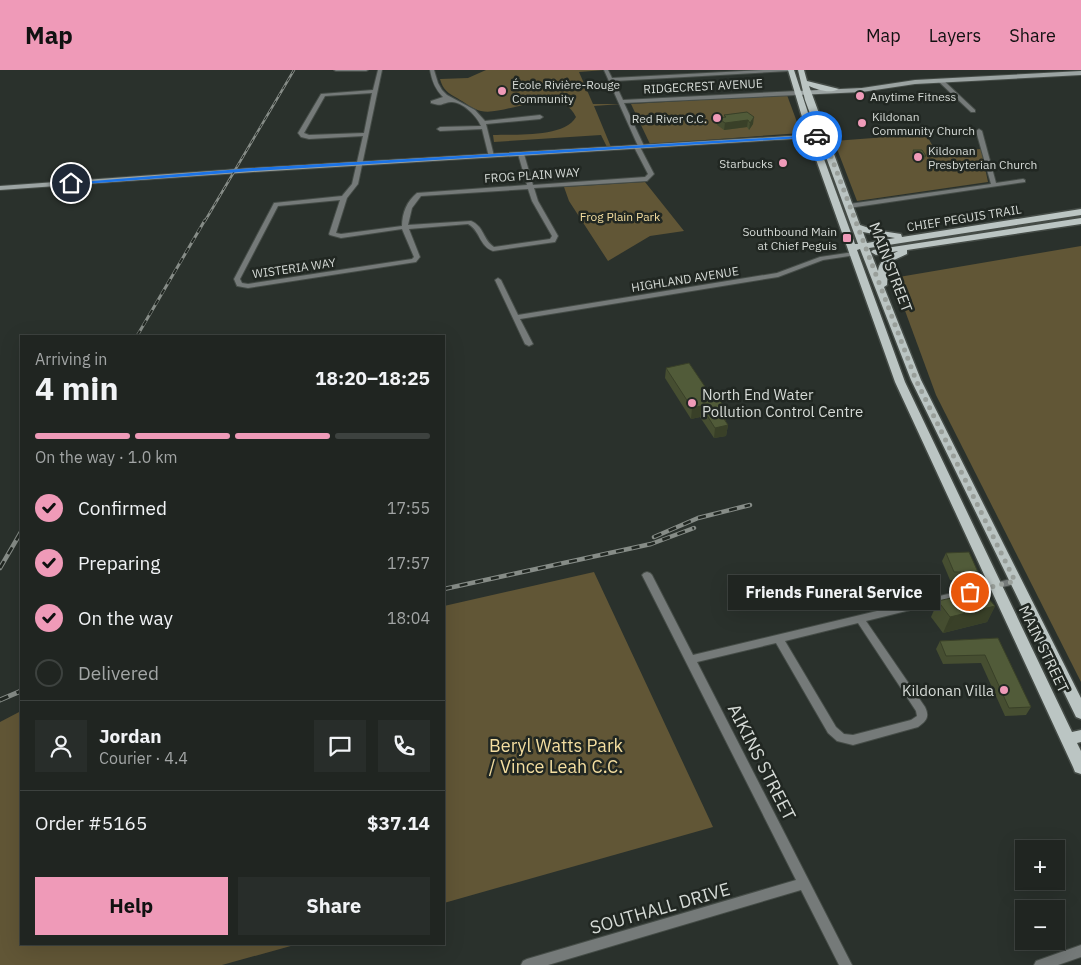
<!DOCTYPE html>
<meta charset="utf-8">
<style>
:root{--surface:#202521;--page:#282d2a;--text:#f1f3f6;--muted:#a2a5a5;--line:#3d423f;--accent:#ef9ab8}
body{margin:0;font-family:"IBM Plex Sans",sans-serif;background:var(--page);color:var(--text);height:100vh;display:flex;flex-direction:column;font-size:19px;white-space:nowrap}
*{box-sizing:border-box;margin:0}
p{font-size:16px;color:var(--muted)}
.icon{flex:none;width:28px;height:28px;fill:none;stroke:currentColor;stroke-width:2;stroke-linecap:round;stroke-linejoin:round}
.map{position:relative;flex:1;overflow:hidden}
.panel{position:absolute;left:20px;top:265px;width:425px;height:610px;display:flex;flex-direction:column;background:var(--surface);border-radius:0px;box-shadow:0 5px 20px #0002,0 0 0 1px var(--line)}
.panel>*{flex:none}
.tools{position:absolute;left:1015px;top:770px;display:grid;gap:10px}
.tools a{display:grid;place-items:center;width:50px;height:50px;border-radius:0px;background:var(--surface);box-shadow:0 5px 20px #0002,0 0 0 1px var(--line);font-size:25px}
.pin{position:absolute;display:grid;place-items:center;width:42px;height:42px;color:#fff;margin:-21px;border:2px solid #fff;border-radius:50%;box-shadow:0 1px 5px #0007}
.courier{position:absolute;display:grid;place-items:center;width:50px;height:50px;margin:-25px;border:4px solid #1a73e8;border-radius:50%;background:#fff;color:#222;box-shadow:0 1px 6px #0007}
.bubble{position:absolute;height:35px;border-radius:0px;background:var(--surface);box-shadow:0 5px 20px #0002,0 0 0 1px var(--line);font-size:16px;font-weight:700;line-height:35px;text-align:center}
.headline em{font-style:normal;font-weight:700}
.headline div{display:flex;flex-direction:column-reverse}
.headline{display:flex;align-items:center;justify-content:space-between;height:85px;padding:0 15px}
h1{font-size:32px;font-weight:700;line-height:38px}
.bar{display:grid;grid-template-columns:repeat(4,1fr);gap:8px 5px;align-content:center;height:60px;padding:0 15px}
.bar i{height:6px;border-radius:4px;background:var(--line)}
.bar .on{background:var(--accent)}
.bar p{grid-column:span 4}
.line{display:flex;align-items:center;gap:12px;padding:0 15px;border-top:1px solid var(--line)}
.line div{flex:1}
.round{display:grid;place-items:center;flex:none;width:52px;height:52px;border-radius:0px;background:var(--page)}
ol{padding:0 15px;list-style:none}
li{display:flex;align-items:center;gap:15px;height:55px}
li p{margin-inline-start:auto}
li .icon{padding:5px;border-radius:50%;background:var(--accent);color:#111;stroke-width:4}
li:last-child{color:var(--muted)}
li i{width:28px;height:28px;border:2px solid var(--line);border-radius:50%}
.cta{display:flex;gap:10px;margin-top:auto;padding:10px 15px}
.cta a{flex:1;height:58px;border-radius:0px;background:var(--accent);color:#111;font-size:20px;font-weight:700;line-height:58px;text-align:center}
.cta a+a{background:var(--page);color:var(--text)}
header{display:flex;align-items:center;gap:30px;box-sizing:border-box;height:70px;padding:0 25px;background:var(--accent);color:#111}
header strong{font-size:24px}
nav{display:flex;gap:28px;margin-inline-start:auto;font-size:18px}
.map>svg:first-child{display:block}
</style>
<header>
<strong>Map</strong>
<nav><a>Map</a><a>Layers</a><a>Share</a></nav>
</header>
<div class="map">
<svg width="1081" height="895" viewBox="0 0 1081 895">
<rect width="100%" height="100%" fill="#2a312c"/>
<g fill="#615636">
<path d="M486,0H605L579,2L593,34H621L594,36L611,77H607L601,65L494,72L493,65C515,64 564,68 576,47C560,12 505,47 481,41C474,40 464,32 457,28C448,23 443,20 440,9L468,8Z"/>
<polygon points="787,25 801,63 650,74 631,34"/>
<polygon points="926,64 936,82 981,79 988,112 857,131 834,71"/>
<polygon points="645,112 684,161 650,166 608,191 569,131 564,117"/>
<polygon points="1081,176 1081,612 936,325 893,208"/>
<polygon points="594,502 713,757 444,833 444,536"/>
<polygon points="21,641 21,874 298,874 222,895 0,895 0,652"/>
</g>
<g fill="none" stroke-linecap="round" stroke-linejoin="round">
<g stroke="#454c47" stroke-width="2">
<g id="street">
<polygon points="334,0 368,0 366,1 336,1"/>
<path d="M378,0H382L358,114L347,128L336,163L341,164L402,156C402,143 407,131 417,123L527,115L518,84L521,82L524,84L533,115L645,107L648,104L634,77L638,76L604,0H608L612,8L763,0H791L789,1L614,11L623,30L797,21L800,23L797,25L624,33L644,76L640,77L654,104L647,111L534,118L538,131L558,166L555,172L493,181C479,176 480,160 468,154L409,159L420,187L416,192L248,218L237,216L234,209L274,133L342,126L352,114L363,66L309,69L301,67L298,63L321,24L373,20ZM372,23L364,63L309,65L304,63L325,26ZM528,119L532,131L552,166L550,169L494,177C483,170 484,156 471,151L408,155L412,138L421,126ZM340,130L329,164L330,165L341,168L402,159L414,187L412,189L248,214L242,213L240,209L278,136Z"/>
<path d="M430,0H434L438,13L442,20L447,25L475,40L485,51L540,45L543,47L540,49L486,54L494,86L489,87L482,59L440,61L437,59L440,57L481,56C477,46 462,31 451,32C441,33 443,37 431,33V31L443,27C435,19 432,11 430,0Z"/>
<polygon points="938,9 942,9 975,40 975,42 971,42 938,11"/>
<polygon points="979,59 982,61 996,113 1023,109 1025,110 1025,112 849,138 846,136 849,134 991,114 976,61"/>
<polygon points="854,182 856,183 856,185 823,190 778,207 520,249 533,274 529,276 525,274 495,210 498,208 501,210 518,245 777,203 820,187"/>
<path d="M647,502L650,503L652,505L693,585L1015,508L1018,509L1020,511L1018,513L1015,514L866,551L925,637C930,647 926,651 918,657L853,675L837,671L828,663L776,573L697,592L852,895H839L801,820L548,895H521L523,891L527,889L796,810L642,505L644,503ZM858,553L916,641L917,646L911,650L853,665L844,664L836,657L785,571Z"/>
<polygon points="1081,875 1081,887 1058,895 1034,895 1036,891"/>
</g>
</g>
<g stroke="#454c47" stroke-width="2">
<g id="secondary">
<polygon points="1081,1 1081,5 915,14 862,22 797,25 794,23 797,21 862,18 915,10"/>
<polygon points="823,64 825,65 825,67 253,102 0,120 0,116 253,98"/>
</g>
</g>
<g stroke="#454c47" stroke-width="3">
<path id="primary" d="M788,0H794L816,67L855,174H858L805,30L798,0H804L807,11L839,19C830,24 818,20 809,16L860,155L875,160L901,164L902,167L1081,139V145L869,178L878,201C879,190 889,186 898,181L876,185L871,182L873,180L1081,148V154L907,180V184L894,190L888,197L887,215L884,217L921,310L1081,628V649L1076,647L911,310L860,179L857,180L905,312L1072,662L1081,660V672L1077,673L1081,681V704L1075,702L1073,697L895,312L808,67ZM863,162L895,168L867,173Z"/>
</g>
<use href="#street" fill="#757a79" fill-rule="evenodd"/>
<use href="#secondary" fill="#9ca4a3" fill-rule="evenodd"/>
<use href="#primary" fill="#bbc5c3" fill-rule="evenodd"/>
<g stroke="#868c87" stroke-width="2.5">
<polyline id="rail-far3" points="205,151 294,0"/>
</g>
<g stroke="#868c87" stroke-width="3">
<polyline id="rail-far2" points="137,266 205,150"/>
</g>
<g stroke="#868c87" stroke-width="4.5">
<g id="rail-far1">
<polyline points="654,467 698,448 750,435"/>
<polyline points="0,498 21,462"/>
<polyline points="444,519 651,474 694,458"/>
</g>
</g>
<g stroke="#868c87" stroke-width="5">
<polyline id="rail" points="0,630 21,621"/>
</g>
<use href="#rail-far3" stroke="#212722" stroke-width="1" stroke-dasharray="4.5" stroke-linecap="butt"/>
<use href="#rail-far2" stroke="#212722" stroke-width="2" stroke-dasharray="6" stroke-linecap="butt"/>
<use href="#rail-far1" stroke="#212722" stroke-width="2.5" stroke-dasharray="8" stroke-linecap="butt"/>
<use href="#rail" stroke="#212722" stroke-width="3" stroke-dasharray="9" stroke-linecap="butt"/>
</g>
<g fill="#464e31">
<polygon points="747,42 753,54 749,60 747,57 724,60 717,55 718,48 724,47 724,45"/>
<polygon points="913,80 926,86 924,90 916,90 912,84"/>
<polygon points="666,298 726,352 728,355 726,366 714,368 700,347 691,349 665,308"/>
<polygon points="946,483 978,502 974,510 950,510 942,491"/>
<polygon points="938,531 995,536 987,552 943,563 931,547"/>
<polygon points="998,568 1031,637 1026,645 1005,646 981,593 943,594 936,579 940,571"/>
</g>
<g fill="#394028">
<polygon points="754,47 753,54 749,60 750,53"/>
<polygon points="748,50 747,57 724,60 725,53"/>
<polygon points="701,336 700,347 691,349 692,338"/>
<polygon points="727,341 726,352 720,343"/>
<polygon points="728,355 726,366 714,368 715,358"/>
<polygon points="995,536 987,552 943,563 950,547"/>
</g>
<g fill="#515b39" stroke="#394028">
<polygon points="747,42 754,47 750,53 748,50 725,53 718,48 726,47 724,45"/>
<polygon points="913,80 922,80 926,86 917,86"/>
<polygon points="689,293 712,327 717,326 727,341 720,343 728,355 715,358 701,336 692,338 666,298"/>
<polygon points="969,482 978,502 954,502 946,483"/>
<polygon points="982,521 995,536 950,547 938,531"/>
<polygon points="998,568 1031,637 1009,638 985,585 946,586 940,571"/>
</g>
<polygon fill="#1a73e8" points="817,65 819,67 253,101 71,115 68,113 253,98"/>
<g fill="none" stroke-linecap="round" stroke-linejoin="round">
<polyline stroke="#999f9a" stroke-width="5" stroke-dasharray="0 9" points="817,66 824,68 916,310 1015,511 970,522"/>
</g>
<g fill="#ef9ab8" stroke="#212722" stroke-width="2">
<circle cx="502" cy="21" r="5"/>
<circle cx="860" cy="26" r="5"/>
<circle cx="717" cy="48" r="5"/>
<circle cx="862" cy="53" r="5"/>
<circle cx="918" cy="87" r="5"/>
<circle cx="783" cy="93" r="5"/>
<rect x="842" y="163" width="10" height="10" rx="2.5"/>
<circle cx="692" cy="333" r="5"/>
<circle cx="1004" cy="620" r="5"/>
</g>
<g text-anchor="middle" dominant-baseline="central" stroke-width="5" stroke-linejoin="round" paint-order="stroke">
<g font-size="12" fill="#d5dad6" stroke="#212722" text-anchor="start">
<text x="512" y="14">École Rivière-Rouge<tspan x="512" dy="14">Community</tspan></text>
<text x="870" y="26">Anytime Fitness</text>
<text x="872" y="46">Kildonan<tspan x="872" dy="14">Community Church</tspan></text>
<text x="707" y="48" text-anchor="end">Red River C.C.</text>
<text x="928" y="80">Kildonan<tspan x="928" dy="14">Presbyterian Church</tspan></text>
<text x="773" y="93" text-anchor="end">Starbucks</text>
<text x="837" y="161" text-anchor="end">Southbound Main<tspan x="837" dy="14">at Chief Peguis</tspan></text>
</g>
<g font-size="12" fill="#d5dad6" stroke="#212722">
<text transform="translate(703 16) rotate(-3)">RIDGECREST AVENUE</text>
<text transform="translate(532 105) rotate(-4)">FROG PLAIN WAY</text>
<text transform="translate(964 148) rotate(-9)">CHIEF PEGUIS TRAIL</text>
<text transform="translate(294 198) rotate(-8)">WISTERIA WAY</text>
<text transform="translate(685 209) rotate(-9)">HIGHLAND AVENUE</text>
</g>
<g font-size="12" fill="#f4dea0" stroke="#212722">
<text x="620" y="146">Frog Plain Park</text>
</g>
<g font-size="15" fill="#d5dad6" stroke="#212722">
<text transform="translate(891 197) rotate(69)">MAIN STREET</text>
<text transform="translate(1044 579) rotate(64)">MAIN STREET</text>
</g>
<g font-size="15" fill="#d5dad6" stroke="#212722" text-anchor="start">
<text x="702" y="324">North End Water<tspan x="702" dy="17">Pollution Control Centre</tspan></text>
<text x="994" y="620" text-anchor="end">Kildonan Villa</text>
</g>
<g font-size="18" fill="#f4dea0" stroke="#212722">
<text x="556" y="675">Beryl Watts Park<tspan x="556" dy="21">/ Vince Leah C.C.</tspan></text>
</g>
<g font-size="18" fill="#d5dad6" stroke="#212722">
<text transform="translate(762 692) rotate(63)">AIKINS STREET</text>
<text transform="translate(660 838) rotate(-16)">SOUTHALL DRIVE</text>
</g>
</g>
</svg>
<div class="tools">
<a>+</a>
<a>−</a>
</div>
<div class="pin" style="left:970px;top:522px;background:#ea580c"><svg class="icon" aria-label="bag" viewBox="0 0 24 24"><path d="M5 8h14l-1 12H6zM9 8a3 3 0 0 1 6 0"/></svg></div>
<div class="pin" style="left:71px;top:113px;background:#1f2937"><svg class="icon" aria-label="home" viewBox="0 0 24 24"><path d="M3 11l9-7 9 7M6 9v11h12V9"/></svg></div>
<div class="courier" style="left:817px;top:66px"><svg class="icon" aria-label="car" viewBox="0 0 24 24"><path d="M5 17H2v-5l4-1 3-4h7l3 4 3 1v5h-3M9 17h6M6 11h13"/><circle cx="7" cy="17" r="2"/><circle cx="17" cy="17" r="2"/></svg></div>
<div class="bubble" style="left:728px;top:505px;width:212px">Friends Funeral Service</div>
<section class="panel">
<div class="headline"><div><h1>4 min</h1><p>Arriving in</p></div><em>18:20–18:25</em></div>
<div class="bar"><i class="on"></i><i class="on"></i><i class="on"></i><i></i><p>On the way · 1.0 km</p></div>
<ol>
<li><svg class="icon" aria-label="check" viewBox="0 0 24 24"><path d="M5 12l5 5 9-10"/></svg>Confirmed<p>17:55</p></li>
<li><svg class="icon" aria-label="check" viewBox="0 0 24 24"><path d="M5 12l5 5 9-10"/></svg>Preparing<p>17:57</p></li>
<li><svg class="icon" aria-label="check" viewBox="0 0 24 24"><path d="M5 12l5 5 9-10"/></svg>On the way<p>18:04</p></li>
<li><i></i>Delivered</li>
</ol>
<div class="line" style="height:90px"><a class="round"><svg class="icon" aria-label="person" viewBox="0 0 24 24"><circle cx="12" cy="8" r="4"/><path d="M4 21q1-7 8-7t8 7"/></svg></a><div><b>Jordan</b><p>Courier · 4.4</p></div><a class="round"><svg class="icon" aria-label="chat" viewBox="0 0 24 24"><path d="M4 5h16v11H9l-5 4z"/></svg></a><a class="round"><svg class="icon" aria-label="phone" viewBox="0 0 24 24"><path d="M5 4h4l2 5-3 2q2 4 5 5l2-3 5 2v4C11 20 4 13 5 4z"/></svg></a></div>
<div class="line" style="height:65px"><div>Order #5165</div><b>$37.14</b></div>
<div class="cta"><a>Help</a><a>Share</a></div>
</section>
</div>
